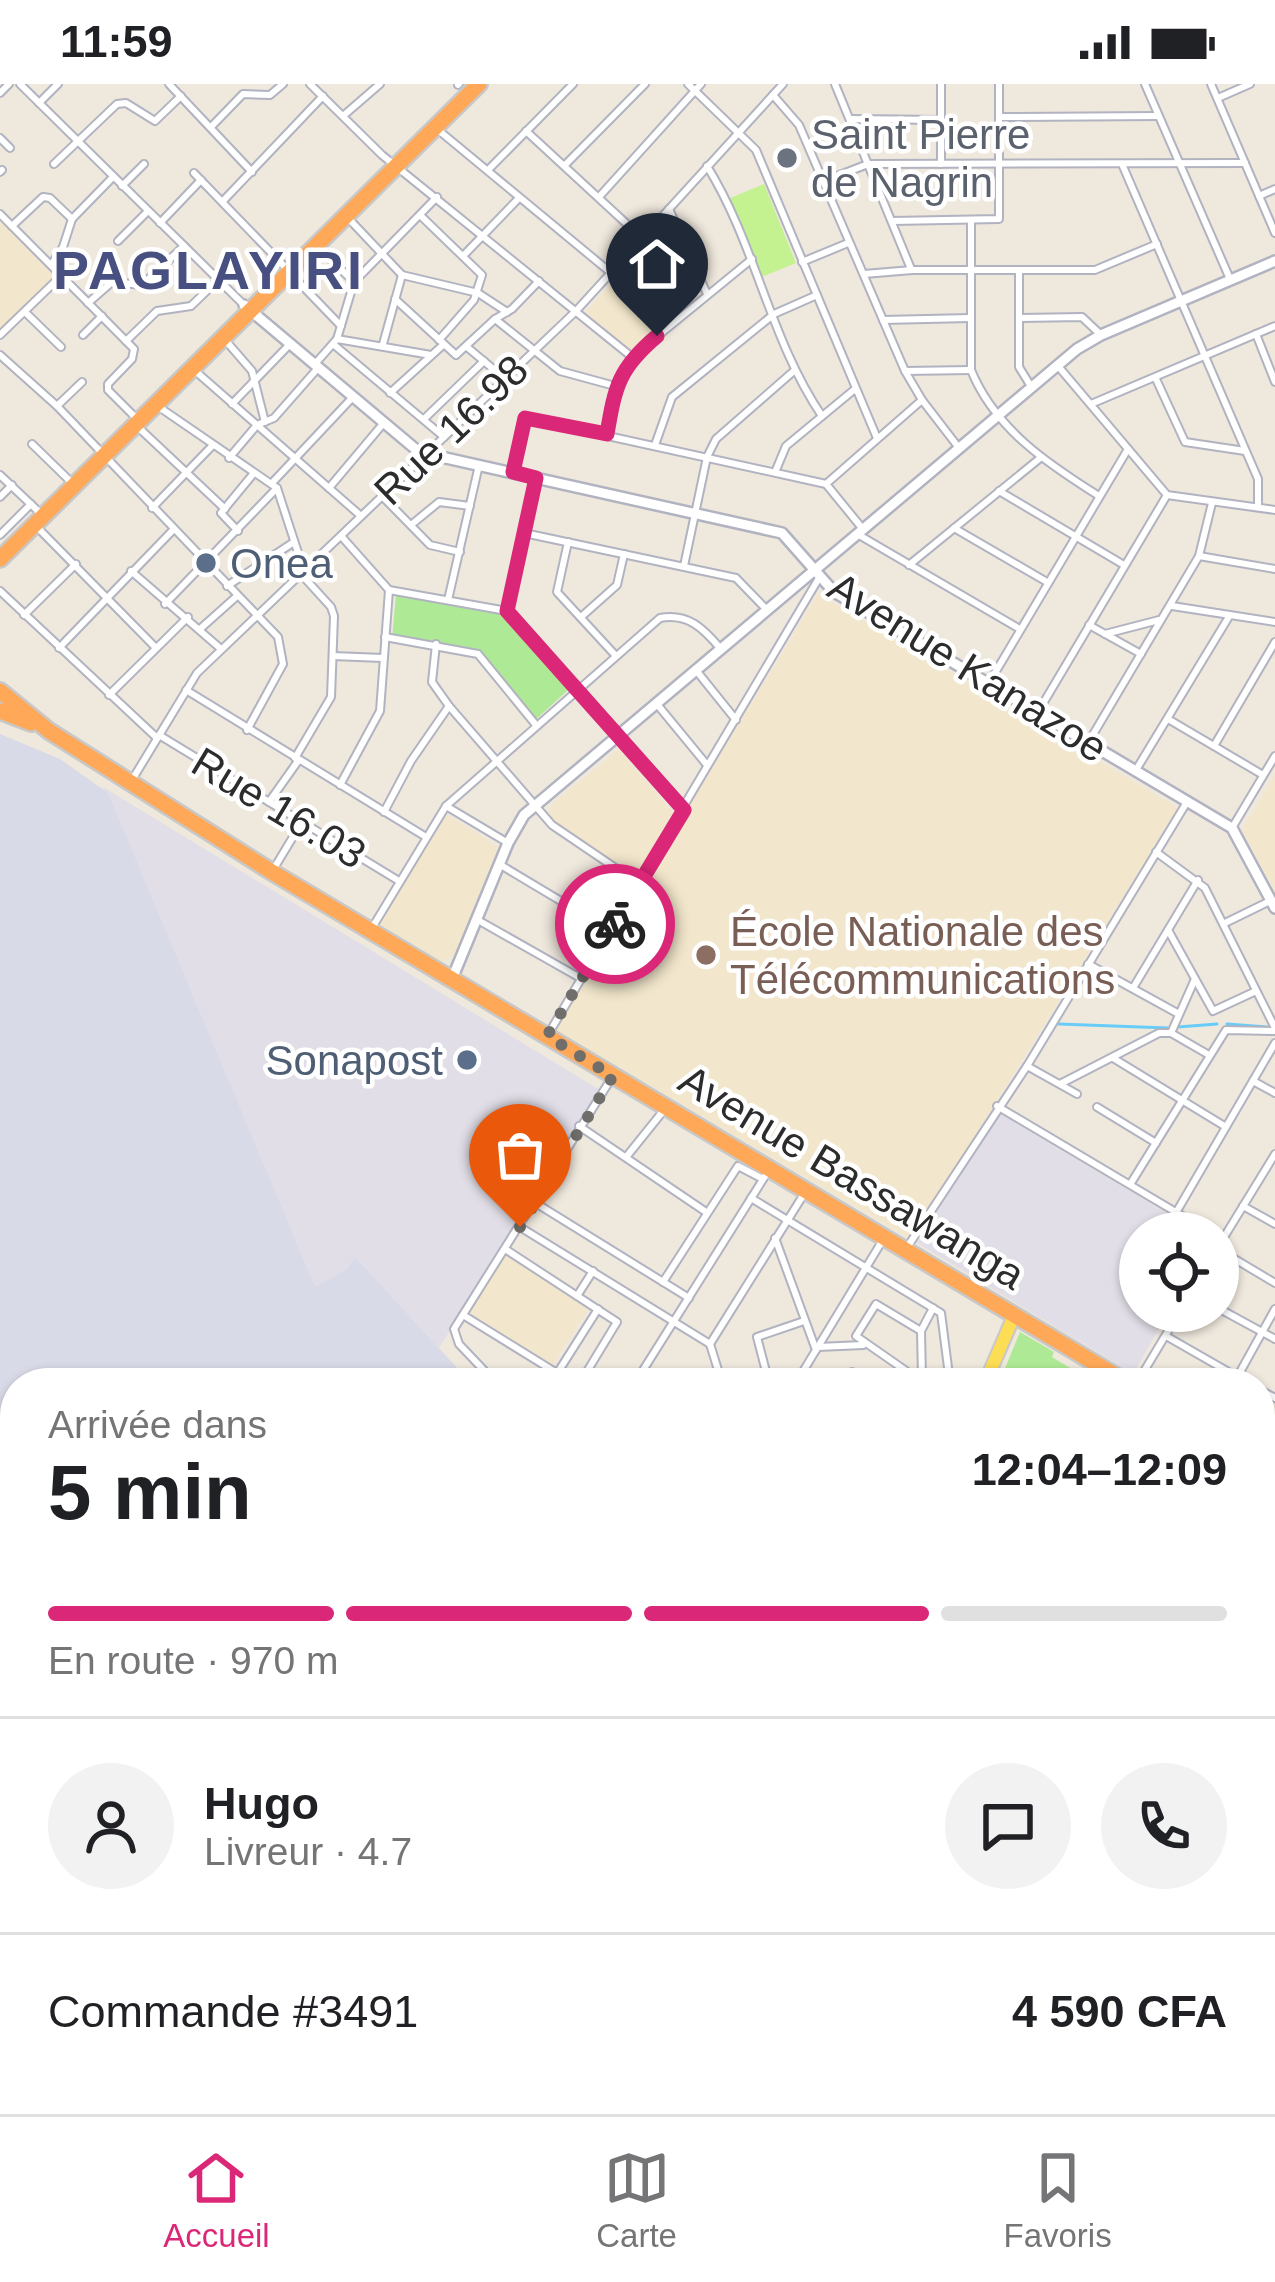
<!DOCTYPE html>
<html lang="fr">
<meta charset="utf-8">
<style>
:root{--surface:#fff;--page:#f2f2f2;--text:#202124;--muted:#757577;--line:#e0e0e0;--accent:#db2777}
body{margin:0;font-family:Helvetica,sans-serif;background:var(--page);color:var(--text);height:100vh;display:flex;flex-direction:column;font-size:45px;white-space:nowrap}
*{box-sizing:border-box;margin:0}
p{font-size:39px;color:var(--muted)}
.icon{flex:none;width:66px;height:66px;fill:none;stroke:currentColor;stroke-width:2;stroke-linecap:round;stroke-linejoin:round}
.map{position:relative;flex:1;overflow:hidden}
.side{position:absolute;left:0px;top:1284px;width:1275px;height:747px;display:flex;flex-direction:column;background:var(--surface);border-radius:48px 48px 0 0;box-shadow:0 3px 9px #0004}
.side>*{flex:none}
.controls{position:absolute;left:1119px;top:1128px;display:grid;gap:24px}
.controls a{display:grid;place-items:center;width:120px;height:120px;border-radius:50%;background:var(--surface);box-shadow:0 3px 9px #0004;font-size:60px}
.pin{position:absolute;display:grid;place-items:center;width:102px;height:102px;color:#fff;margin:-123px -51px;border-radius:50% 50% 50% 0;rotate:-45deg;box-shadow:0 0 12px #0007}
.pin .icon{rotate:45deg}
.courier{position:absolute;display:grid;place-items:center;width:120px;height:120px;margin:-60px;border:9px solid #db2777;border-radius:50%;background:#fff;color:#222;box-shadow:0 3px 15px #0007}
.head em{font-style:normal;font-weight:800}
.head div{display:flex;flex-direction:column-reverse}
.head{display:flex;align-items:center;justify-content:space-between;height:204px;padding:0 48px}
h1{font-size:78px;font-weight:800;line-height:90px}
.bar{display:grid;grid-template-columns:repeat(4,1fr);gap:18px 12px;align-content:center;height:144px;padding:0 48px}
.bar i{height:15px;border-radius:9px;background:var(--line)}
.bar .on{background:var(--accent)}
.bar p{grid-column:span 4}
.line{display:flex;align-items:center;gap:30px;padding:0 48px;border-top:3px solid var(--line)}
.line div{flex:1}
.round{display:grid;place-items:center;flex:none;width:126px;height:126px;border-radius:63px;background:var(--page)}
.status{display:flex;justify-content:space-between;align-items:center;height:84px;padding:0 60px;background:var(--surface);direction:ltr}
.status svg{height:33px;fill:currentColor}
.dock{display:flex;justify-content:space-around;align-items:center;height:168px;border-top:3px solid var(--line);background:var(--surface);font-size:33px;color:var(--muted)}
.dock a{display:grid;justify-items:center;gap:6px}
.dock .on{color:var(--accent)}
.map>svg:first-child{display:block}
</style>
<div class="status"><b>11:59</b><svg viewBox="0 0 49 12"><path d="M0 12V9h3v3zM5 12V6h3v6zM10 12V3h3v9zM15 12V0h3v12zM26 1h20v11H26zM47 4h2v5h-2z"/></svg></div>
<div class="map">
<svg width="1275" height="2030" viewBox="0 0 1275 2030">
<rect width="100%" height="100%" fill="#efe8dd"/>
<g fill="#e1dee7">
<polygon points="103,703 600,1006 439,1264 355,1174 346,1186 315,1204"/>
<polygon points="994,1026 1200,1149 1140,1149 1140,1227 1169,1227 1133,1290 917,1159"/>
</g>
<g fill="#f2e7cc">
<polygon points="0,137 55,192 0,246"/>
<polygon points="667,139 672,139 701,209 633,269 584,230"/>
<polygon points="818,510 1178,724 911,1155 554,945"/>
<polygon points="619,665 676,732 638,795 547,735 551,721"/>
<polygon points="1275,691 1275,808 1242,746"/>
<polygon points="447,730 498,763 454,872 441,878 379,840"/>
<polygon points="504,1170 589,1224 551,1283 466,1229"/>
</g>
<g fill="#d9dae7">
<polygon points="0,650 60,675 108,709 315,1203 346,1186 355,1173 471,1299 15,1299 15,1514 0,1478"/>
<polygon points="15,1985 15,2016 1010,2016 1012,2030 0,2030 0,1991"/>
</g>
<g fill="#aeea95">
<polygon points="396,511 503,529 568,606 533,638 477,571 392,555"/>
<polygon points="1020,1248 1054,1268 1052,1273 1095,1299 999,1299"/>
</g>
<polygon fill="#c4f290" points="764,100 796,179 759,194 728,115"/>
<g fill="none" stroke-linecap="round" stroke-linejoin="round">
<g stroke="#68ccf9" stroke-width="3">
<polyline points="1059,940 1168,944"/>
<polyline points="1227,940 1267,943"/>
<polyline points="1178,943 1217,940"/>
<polyline points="381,2016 387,2030"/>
</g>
<polyline stroke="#c7c5ca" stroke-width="39" points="517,2016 522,2030"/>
<g stroke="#b1b3c1" stroke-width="10">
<g id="street">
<polyline points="20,0 244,221"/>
<polyline points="169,0 252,88"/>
<polyline points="310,0 382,71 632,273"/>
<polyline points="688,0 756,66 877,354"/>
<polyline points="835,0 911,185"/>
<polyline points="1145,0 1230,195"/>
<polyline points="1211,0 1275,149"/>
<polyline points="458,1 459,0"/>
<polyline points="0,9 9,0"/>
<polyline points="773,11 799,41 905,287 922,316 959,364"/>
<polyline points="1218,14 1250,0"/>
<polyline points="39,19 58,0"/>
<polyline points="343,32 380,0"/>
<polyline points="999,33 1158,32"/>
<polyline points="850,35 941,36"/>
<polyline points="211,43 243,10 270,11 283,0"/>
<polyline points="437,45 610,188"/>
<polyline points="526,47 642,154"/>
<polyline points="0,54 10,64"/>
<polyline points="54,80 117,20 126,19 155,37 181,12"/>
<polyline points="941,80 941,0"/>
<polyline points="1122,80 1258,395 1258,423"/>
<polyline points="565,81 645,0"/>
<path d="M707,82C756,161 770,256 822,332"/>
<polyline points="488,86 573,0"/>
<polyline points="0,88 2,86"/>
<polyline points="194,89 284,182"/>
<polyline points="824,97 868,80 1245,79"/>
<polyline points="122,102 144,80"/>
<polyline points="1259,112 1275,105"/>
<polyline points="599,113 701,0"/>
<polyline points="223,117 323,12"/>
<polyline points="669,125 707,210"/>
<polyline points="0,130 134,265 132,275 108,300 108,306 134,332"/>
<polyline points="420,131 482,191 474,216 439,256"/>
<polyline points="349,135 402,191 478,209 507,228"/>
<polyline points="892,137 999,135 999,0"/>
<path d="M971,137V286C995,345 1048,380 1099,412"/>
<polyline points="160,139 201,96"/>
<polyline points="12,142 43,113 50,114 72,135"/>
<polyline points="118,157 148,127"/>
<polyline points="318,163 354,198"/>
<polyline points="464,171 519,114"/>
<polyline points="802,178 848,159"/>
<polyline points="51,181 63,163 72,135 113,93"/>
<polyline points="1019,187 1019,283 1032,304"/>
<polyline points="864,190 912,186 1095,186 1157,160"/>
<polyline points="292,191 341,242"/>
<polyline points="539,197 512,225 495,235 560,287 615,302"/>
<polyline points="395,215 456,271 495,235"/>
<polyline points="88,219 112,198 142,201 184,162"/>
<polyline points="25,228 61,263"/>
<polyline points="1020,234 1082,233 1101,251"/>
<polyline points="883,236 970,234"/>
<polyline points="1256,250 1275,298"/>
<polyline points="0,251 61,192"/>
<polyline points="83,251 102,232"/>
<polyline points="337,255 431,271"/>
<polyline points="126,257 157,227 191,222 218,196"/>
<polyline points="226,257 252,287 265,338"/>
<polyline points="333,260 444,353"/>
<polyline points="383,260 402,191"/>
<polyline points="467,263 504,294"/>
<polyline points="0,271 57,322 278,553 283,580 247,646"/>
<polyline points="314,281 337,255 354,198 437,113"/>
<polyline points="1058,282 1167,411 1275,426"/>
<polyline points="193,285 361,432"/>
<polyline points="905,287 971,286"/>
<polyline points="1156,295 1185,358 1245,367"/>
<polyline points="390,309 443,261"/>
<polyline points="232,320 290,260"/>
<polyline points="1091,320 1275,242"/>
<polyline points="57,322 82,298"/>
<polyline points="159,323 277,404 304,487"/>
<polyline points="424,335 484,277"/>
<polyline points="139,344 225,425"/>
<polyline points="606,349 615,302 632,273 752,175"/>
<polyline points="32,360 69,396"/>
<polyline points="655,361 672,313 774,230 817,211"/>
<polyline points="229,374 257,341 274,334 318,284"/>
<polyline points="776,386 786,362 855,305"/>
<polyline points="513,388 526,334 826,400 862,444"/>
<polyline points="0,391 38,427"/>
<polyline points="272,399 352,314"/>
<polyline points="826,400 922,316"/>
<polyline points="329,404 382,341"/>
<polyline points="999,407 1124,481"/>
<polyline points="0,413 12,401"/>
<polyline points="383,413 430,461 460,468"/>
<polyline points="152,424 212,362"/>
<polyline points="411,441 439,418 470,422"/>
<polyline points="38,444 156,564"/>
<polyline points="954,444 1047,498"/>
<polyline points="238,447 221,429 254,389"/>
<polyline points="524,449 736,494 766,525"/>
<polyline points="0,451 31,420"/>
<polyline points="859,451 1018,544"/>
<polyline points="342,453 389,506 507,527 684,726"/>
<polyline points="568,458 557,508 616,572"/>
<polyline points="1199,472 1275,485"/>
<polyline points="909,481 1039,375"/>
<polyline points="684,482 707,373 716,355 795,286"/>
<polyline points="131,487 221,565"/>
<polyline points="227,502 294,458"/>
<polyline points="0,507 157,654"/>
<polyline points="448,516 479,381"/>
<polyline points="165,520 277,404"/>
<polyline points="1172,522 1275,538"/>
<polyline points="507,527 535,396"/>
<polyline points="24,531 76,480"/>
<polyline points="581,533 617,501 624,470"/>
<polyline points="1089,541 1141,570"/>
<polyline points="200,545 237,512"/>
<polyline points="1105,550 1159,536"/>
<polyline points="385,553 478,570 536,641"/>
<polyline points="436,560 432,598 449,622 552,741 639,800"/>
<polyline points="59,564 173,446"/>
<polyline points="333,572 383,574"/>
<polyline points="695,585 736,636"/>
<polyline points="989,599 1128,365"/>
<polyline points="186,606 426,753"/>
<polyline points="109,611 188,533"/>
<polyline points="656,619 707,681"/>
<polyline points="1038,628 1167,411"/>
<polyline points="1168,635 1263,691"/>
<polyline points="159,651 399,797"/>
<polyline points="1088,659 1199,472 1212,419"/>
<polyline points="1214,662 1275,558"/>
<polyline points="295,674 331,613 334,532 331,523 301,490"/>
<polyline points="1136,686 1230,531"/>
<polyline points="132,696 197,589 576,227 783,0"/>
<polyline points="340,701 380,627 389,506"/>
<polyline points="269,718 298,677"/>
<polyline points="446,722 508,759"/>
<polyline points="384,728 411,677 449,622"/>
<polyline points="1232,744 1275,672"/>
<polyline points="1156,768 1205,804 1275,944"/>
<polyline points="499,780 611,847"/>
<polyline points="273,786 302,738"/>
<polyline points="476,835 582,895"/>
<polyline points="1225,839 1270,817"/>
<path d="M372,844L446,722L660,534C688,529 703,544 720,564"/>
<polyline points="1168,846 1213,927 1256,907"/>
<polyline points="1088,880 1177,929"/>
<polyline points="1133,904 1198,796"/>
<polyline points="549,949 819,494"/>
<polyline points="1171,949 1195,895"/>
<polyline points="1113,974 1226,1043"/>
<polyline points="1027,982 1077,1010"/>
<polyline points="1253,997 1275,1009"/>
<polyline points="1060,1000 1159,949 1171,949 1209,971"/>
<polyline points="997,1022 1211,1149"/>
<polyline points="1097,1023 1156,1059"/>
<polyline points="579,1042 706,1128"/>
<polyline points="627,1072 664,1026"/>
<polyline points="1131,1099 1226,946 1275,947"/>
<polyline points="751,1114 941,1229 950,1299"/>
<polyline points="534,1118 689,1214"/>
<polyline points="1243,1122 1275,1140"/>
<polyline points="1177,1127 1275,959"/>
<polyline points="520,1143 710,1260"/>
<polyline points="775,1154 816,1266"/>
<polyline points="908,1162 1027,982 1187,718"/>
<polyline points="1218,1163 1275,1070"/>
<polyline points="505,1165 617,1238 580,1299"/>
<polyline points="1218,1165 1275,1199"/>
<polyline points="663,1198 738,1082 763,1095"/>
<polyline points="577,1212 593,1187"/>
<polyline points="1218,1224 1275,1255"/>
<polyline points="463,1231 573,1299"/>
<polyline points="921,1247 876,1220 856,1252 922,1298"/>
<polyline points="1166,1252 1248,1299"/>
<polyline points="710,1260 804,1110"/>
<polyline points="710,1260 722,1299"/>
<polyline points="818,1263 863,1261"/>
<polyline points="558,1288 598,1225"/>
<polyline points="922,1295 921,1247 933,1224"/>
<polyline points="496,1299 459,1260 454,1245 611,995"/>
<polyline points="635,1299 767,1089"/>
<polyline points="769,1299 757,1253 804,1237"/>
<polyline points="796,1299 884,1154"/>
<polyline points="831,1299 852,1288 875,1299"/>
<polyline points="1137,1299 1180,1227"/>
<polyline points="1234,1299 1275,1225"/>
<polyline points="1260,1306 1275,1314"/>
<polyline points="1260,1416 1275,1391"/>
<polyline points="1260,1456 1275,1465"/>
<polyline points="1260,1517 1275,1525"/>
<polyline points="0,1520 15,1549"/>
<polyline points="1260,1581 1275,1555"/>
<polyline points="0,1598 15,1575"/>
<polyline points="1260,1638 1275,1647"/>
<polyline points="0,1682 15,1660"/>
<polyline points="1260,1701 1275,1710"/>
<polyline points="1260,1767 1275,1775"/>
<polyline points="0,1772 15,1749"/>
<polyline points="1260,1778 1275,1751"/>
<polyline points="0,1815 15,1825"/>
<polyline points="1260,1833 1275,1841"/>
<polyline points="1260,1895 1275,1904"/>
<polyline points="0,1932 15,1910"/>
<polyline points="0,1959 7,1964 10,1976"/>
<polyline points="1260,1971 1275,1945"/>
<polyline points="0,1981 15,1974"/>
<polyline points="1260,2015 1275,2024"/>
<polyline points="1159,2016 1183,2030"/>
<polyline points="1115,2030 1124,2016"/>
<polyline points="1226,2030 1234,2016"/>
</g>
</g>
<g stroke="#b1b3c1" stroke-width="14">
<g id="secondary">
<polyline points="244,221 419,368 782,449 834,508 1232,744 1275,824"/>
<polyline points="452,895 508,759 524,731 1077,265 1101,251 1275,177"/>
</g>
</g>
<g stroke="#c8c8c8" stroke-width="16">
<g id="primary">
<polyline points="985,1299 1014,1232"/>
<polyline points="1024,2016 1025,2030"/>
</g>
</g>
<g stroke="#c8c8c8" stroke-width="20">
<g id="highway">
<polyline points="0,475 479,0"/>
<polyline points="0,607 49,647 272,788 1128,1299"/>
<polyline points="0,627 31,639"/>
<polyline points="1260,1378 1275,1387"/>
</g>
</g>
<use href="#street" stroke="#fff" stroke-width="6"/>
<use href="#secondary" stroke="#fff" stroke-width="9"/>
<use href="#primary" stroke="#fddd54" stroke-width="12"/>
<use href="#highway" stroke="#ffa858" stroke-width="15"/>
</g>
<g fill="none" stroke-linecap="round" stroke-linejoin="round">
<polyline stroke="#706e6a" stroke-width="12" stroke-dasharray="0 21.6" points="520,1143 613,992 547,952 615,840"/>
<path stroke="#db2777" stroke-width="15" d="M615,840L684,726L507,527L536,394L513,388L525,334L607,350C615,302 619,284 657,252"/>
</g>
<circle fill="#6b7280" stroke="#fff" stroke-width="4.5" cx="787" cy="74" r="12"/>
<g fill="#5c6f8a" stroke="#fff" stroke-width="4.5">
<circle cx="206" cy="479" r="12"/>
<circle cx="467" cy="976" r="12"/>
</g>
<circle fill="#8d6e63" stroke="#fff" stroke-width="4.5" cx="706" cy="871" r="12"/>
<g text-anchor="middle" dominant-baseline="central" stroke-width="9" stroke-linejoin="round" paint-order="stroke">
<g font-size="42" fill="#5b616d" stroke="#fff" text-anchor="start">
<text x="811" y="50">Saint Pierre<tspan x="811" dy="48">de Nagrin</tspan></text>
</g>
<g font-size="42" fill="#2c2c2c" stroke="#fff">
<text transform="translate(451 346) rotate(-44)">Rue 16.98</text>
<text transform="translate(968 583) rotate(32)">Avenue Kanazoe</text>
<text transform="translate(279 724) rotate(31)">Rue 16.03</text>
<text transform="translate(852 1093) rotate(31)">Avenue Bassawanga</text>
</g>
<g font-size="42" fill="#4e5e75" stroke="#fff" text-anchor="start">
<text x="230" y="479">Onea</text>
<text x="443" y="976" text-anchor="end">Sonapost</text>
</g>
<g font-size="42" fill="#785e54" stroke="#fff" text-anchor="start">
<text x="730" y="847">École Nationale des<tspan x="730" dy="48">Télécommunications</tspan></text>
</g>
<g font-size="54" font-weight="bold" letter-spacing="3" fill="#484f81" stroke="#fff">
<text x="209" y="186">PAGLAYIRI</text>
</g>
</g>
</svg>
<div class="controls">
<a><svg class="icon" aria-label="locate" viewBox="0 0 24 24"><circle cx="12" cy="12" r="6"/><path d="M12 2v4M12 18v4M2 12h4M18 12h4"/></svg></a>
</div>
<div class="pin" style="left:520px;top:1143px;background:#ea580c"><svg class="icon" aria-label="bag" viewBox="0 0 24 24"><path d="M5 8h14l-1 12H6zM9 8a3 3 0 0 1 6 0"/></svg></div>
<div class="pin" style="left:657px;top:252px;background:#1f2937"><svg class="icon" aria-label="home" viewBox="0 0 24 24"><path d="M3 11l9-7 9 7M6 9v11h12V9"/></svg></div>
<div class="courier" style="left:615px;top:840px"><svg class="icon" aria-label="bike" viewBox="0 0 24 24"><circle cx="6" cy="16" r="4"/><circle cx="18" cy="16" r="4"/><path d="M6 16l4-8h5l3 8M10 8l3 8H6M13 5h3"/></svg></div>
<section class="side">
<div class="head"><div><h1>5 min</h1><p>Arrivée dans</p></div><em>12:04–12:09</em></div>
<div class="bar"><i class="on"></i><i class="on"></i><i class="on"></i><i></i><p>En route · 970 m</p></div>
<div class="line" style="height:216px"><a class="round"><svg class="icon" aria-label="person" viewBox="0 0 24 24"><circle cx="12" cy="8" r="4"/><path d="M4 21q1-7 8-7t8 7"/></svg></a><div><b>Hugo</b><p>Livreur · 4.7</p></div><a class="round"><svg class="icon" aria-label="chat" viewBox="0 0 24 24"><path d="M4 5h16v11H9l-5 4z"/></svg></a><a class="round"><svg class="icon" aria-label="phone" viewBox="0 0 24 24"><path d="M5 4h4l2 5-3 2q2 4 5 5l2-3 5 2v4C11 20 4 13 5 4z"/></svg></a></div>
<div class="line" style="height:156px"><div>Commande #3491</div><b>4 590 CFA</b></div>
</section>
</div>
<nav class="dock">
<a class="on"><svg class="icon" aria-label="home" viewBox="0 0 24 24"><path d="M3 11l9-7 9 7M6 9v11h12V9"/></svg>Accueil</a>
<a><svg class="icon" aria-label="map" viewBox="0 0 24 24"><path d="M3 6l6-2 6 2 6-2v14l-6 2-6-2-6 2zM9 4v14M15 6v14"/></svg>Carte</a>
<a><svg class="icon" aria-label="saved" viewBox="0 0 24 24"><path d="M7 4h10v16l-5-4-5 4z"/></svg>Favoris</a>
</nav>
